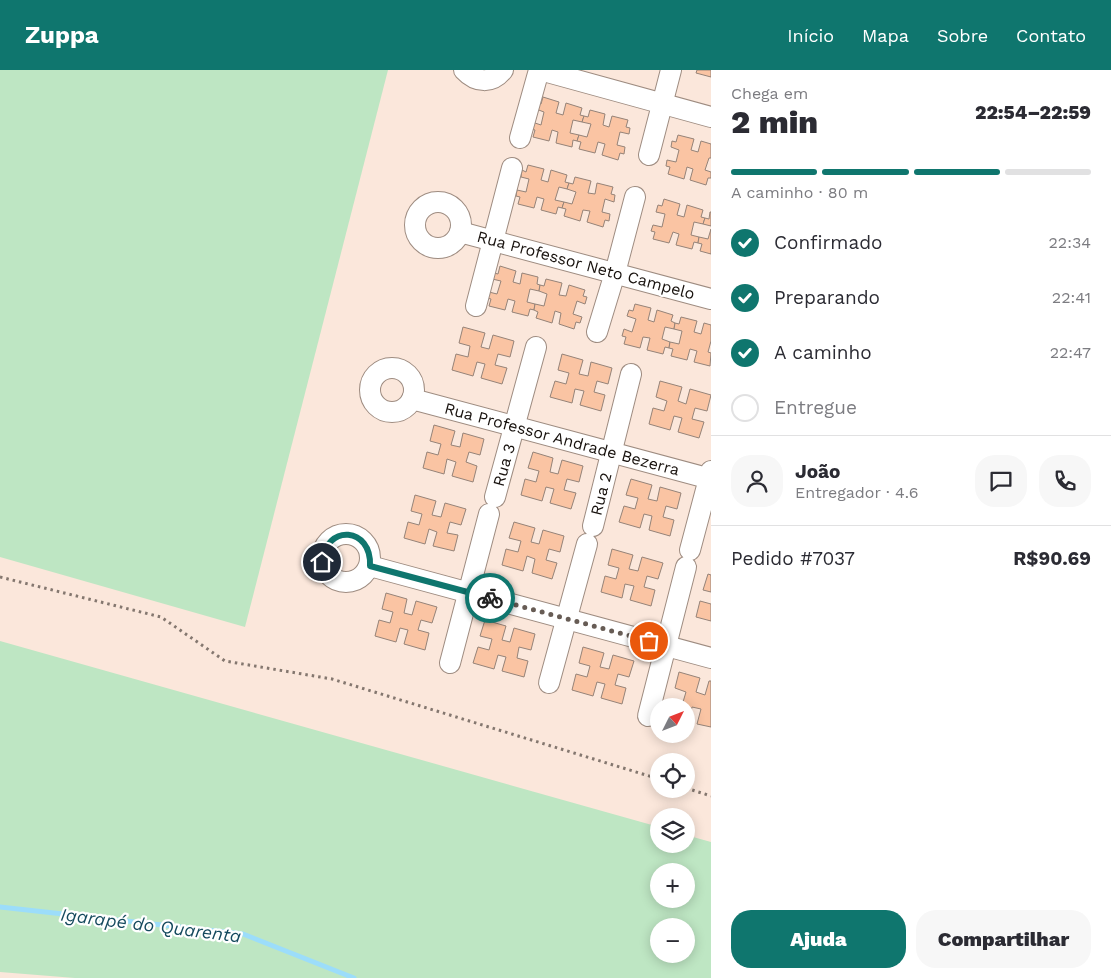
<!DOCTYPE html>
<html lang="pt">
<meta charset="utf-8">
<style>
:root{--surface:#fff;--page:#f7f7f7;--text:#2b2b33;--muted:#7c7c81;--line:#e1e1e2;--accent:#0f766e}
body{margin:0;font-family:"Work Sans",sans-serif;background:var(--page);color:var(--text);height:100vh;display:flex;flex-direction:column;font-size:19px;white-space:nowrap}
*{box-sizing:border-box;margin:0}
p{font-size:16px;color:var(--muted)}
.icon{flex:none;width:28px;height:28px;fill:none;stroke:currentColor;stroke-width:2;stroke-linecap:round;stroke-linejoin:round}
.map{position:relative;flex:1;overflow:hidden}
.panel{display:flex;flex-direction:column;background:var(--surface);width:400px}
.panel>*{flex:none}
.needle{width:32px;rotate:48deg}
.controls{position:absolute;left:650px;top:628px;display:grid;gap:10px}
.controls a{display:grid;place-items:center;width:45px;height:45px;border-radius:50%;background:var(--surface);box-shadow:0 2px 12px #0003;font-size:25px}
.pin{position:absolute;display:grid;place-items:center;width:42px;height:42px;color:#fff;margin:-21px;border:2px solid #fff;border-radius:50%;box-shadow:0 1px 5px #0007}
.courier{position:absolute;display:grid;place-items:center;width:50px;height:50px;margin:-25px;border:4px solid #0f766e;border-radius:50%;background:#fff;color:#222;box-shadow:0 1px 6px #0007}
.overview em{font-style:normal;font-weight:800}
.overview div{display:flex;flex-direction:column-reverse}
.overview{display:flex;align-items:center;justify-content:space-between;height:85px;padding:0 20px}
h1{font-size:32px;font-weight:800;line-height:38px}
.bar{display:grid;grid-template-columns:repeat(4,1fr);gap:8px 5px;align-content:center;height:60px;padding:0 20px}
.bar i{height:6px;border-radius:4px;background:var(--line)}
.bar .selected{background:var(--accent)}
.bar p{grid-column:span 4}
.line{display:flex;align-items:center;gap:12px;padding:0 20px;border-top:1px solid var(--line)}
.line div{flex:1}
.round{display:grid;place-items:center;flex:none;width:52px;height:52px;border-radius:20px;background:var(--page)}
ol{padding:0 20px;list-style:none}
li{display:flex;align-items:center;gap:15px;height:55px}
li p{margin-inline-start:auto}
li .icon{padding:5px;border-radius:50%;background:var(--accent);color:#fff;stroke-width:4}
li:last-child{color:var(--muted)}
li i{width:28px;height:28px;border:2px solid var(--line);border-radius:50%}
.cta{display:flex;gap:10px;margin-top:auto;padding:10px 20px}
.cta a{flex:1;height:58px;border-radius:20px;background:var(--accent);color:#fff;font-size:20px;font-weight:800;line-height:58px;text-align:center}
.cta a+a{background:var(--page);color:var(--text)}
header{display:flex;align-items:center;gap:30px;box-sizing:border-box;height:70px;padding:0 25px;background:var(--accent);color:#fff}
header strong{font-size:24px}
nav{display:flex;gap:28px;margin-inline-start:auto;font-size:18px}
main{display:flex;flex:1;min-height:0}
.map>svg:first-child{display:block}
</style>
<header>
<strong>Zuppa</strong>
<nav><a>Início</a><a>Mapa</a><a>Sobre</a><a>Contato</a></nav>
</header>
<main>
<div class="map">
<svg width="711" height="908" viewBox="0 0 711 908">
<rect width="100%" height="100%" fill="#fbe7db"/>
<g fill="#bee6c3" fill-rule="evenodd">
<polygon points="0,0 388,0 245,557 0,487"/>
<path d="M0,571L659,757V774H686V765L711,772V908H75L0,902ZM659,801H686V829H659ZM659,856H686V884H659Z"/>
</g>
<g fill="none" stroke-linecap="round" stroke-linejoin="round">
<polyline stroke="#9cddfa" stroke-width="5" points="0,837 243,864 354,908"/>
</g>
<g fill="#fac4a3" stroke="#958378">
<polygon points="697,0 711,0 711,7 696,3"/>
<polygon points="543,27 559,32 556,43 563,45 566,33 582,38 580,45 584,46 582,52 573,50 570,63 579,65 577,71 573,70 572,77 556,73 558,62 552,60 549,71 533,67 535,60 531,59 532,52 541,55 544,42 536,39 537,33 541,34"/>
<polygon points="590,40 605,44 603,55 609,57 612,46 628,50 626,57 630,58 629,64 620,62 617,75 625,77 624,84 620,83 618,90 602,85 605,74 598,72 595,83 579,79 581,72 577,71 579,65 587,67 591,54 582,52 584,46 588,47"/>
<polygon points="678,65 694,69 691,80 698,82 701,71 711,74 711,88 709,88 705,100 711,102 711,108 708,108 706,115 690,110 693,99 687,97 684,109 668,104 670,97 666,96 667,90 676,92 679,80 671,77 672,71 676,72"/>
<polygon points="528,95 544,99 541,110 548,112 551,100 567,105 565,112 569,113 567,119 559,117 555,130 564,132 562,138 558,137 556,144 541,140 544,129 537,127 534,138 518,134 520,127 516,126 517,120 526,122 529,109 521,107 522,100 526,102"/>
<polygon points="575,107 591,111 588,123 595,124 597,113 613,117 611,124 615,125 614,132 605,129 602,142 610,144 609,151 605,150 603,157 587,152 590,141 583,140 580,151 564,146 566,139 562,138 564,132 572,134 576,122 567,119 569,113 573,114"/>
<polygon points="664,129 680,134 677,145 684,147 687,135 703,140 701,147 705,148 703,154 694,152 691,165 699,167 698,173 694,172 692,179 676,175 679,164 673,162 669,173 653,169 655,162 651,161 653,155 662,157 665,144 656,142 658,135 662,136"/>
<polygon points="710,142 711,142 711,156 703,154 705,148 709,149"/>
<polygon points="711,159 711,184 700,181 702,174 698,173 699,167 708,169"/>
<polygon points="500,196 516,201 513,212 520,214 522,203 538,207 537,214 540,215 539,221 530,219 527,232 535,234 534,240 530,239 528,246 512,242 515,231 508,229 505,240 489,236 491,229 487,228 489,222 497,224 501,211 492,209 494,203 498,204"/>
<polygon points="546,209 562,213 559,225 566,226 569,215 585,220 583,226 587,227 585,234 577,231 573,244 582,247 580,253 576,252 574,259 559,254 561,243 555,241 552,253 536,248 538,242 534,240 535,234 544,236 547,224 539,221 540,215 544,216"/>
<polygon points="635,234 651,238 648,250 654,252 657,240 673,245 671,251 675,253 674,259 665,257 662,269 670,272 669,278 665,277 663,284 647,280 650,268 643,267 640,278 624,274 626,267 622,266 624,259 632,262 636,249 627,246 629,240 633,241"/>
<polygon points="681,247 697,251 694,262 701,264 704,253 711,255 711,271 708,282 711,283 710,296 694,292 697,281 690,279 687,290 671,286 673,279 669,278 670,272 679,274 682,261 674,259 675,253 679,254"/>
<polygon points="463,257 485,263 481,277 489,279 493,265 514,271 510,287 498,284 495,295 507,298 502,314 481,308 485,294 477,292 473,306 452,300 456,284 468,287 470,276 459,273"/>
<polygon points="562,284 583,290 579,304 588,306 591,292 612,298 608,314 597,311 594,322 605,325 601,341 580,335 584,321 575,319 572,333 550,327 555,311 566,314 569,303 558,300"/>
<polygon points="660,311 682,317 678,331 686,334 690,319 711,325 707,341 695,338 692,349 704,352 699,368 678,362 682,348 674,346 670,360 649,354 653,338 664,341 667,331 656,327"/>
<polygon points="434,355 455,361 451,375 460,377 463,363 484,369 480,385 469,382 466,392 477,396 473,412 452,406 456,392 447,389 444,404 423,398 427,382 438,385 441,374 430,371"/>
<polygon points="533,382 553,388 550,402 558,404 562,390 583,396 579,412 567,409 564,420 576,423 571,439 550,433 554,419 546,417 542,431 521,425 525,409 536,412 539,401 528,398"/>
<polygon points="631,409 652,415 648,429 657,431 660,417 681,423 677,439 666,436 663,447 674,450 670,466 649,460 652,446 644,444 640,458 619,452 624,436 635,439 638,428 626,425"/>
<polygon points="415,425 436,431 432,445 441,447 445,433 466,439 461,455 450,452 447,463 458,465 454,481 433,476 437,462 429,459 425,474 404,468 408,452 419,455 422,444 411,441"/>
<polygon points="514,452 535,458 531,472 539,474 543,460 564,466 560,482 549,479 546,490 557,493 552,509 532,503 535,489 527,486 523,501 502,495 506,479 518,482 521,471 509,468"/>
<polygon points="612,479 633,485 629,499 638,501 642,487 663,493 658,509 647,506 644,517 655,520 651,536 630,530 634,516 625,514 622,528 601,522 605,506 616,509 619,498 608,495"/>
<polygon points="708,504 711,505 711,522 703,520"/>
<polygon points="386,523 407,529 404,543 412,545 416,531 437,537 432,553 421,550 418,560 429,563 425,580 404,574 408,560 400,558 396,572 375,566 379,550 390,553 393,542 382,539"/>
<polygon points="700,531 711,534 711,551 696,547"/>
<polygon points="485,550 506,556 502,570 510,572 514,558 535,564 531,580 519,577 517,588 528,591 524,607 502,601 506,587 498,585 494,599 473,593 478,577 489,580 492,569 480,566"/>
<polygon points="583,577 604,583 600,597 609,599 613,585 634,591 629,607 618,604 615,615 626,618 622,634 601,628 605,614 597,612 593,626 572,620 576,604 587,607 590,596 579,593"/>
<polygon points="679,602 700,608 696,622 705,625 709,611 711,611 711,657 697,654 701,639 692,637 689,651 686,651 686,636 670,636 672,629 683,632 686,622 675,618"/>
</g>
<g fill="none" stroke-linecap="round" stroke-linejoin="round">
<g stroke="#9e8c81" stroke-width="22">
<g id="minor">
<path d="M464,0C476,13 492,14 503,0"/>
<polyline points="540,0 711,47"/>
<polyline points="520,68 539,0"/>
<polyline points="649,85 671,0"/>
<circle cx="438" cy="155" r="23"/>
<polyline points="460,162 711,229"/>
<polyline points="476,236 512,98"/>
<polyline points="597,262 615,203 635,127"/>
<circle cx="392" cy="320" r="22"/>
<polyline points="412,329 711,409"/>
<polyline points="495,427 536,277"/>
<polyline points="593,456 631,304"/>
<circle cx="346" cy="488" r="24"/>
<polyline points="690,480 711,401"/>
<polyline points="370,496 711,588"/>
<polyline points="450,593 489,444"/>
<polyline points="549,613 587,474"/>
<polyline points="648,646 686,497"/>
</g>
</g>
<g stroke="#84776f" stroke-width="3" stroke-dasharray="2.5 4" stroke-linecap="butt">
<polyline points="0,507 161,547 225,591 332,609 659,709"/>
<polyline points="686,718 711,726"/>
</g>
<use href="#minor" stroke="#fff" stroke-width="20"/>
</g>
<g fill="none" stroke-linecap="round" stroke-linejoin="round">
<polyline stroke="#675c55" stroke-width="5" stroke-dasharray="0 9" points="490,528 649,571"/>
<path stroke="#0f766e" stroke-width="6" d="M322,492C326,453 372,457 370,496L490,528"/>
</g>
<g text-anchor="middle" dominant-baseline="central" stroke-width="4.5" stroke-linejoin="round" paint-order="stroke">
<g font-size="16" fill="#17110d" stroke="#fff">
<text transform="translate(586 195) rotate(15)">Rua Professor Neto Campelo</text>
<text transform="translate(562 369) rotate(15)">Rua Professor Andrade Bezerra</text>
<text transform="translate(504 395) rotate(-74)">Rua 3</text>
<text transform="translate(601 424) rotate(-76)">Rua 2</text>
</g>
<g font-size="18" font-style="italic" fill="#14495d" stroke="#fff">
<text transform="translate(151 855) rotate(7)">Igarapé do Quarenta</text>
</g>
</g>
</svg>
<div class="controls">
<a><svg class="needle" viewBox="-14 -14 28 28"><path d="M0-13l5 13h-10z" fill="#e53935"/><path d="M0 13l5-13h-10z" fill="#7c7c81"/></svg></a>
<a><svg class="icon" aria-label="locate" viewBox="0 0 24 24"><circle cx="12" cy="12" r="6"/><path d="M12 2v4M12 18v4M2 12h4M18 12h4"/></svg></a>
<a><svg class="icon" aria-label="layers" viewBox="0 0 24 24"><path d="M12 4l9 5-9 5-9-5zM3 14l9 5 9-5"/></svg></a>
<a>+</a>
<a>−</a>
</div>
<div class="pin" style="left:649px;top:571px;background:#ea580c"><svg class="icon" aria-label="bag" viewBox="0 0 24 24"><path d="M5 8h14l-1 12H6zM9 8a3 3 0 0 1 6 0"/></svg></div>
<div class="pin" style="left:322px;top:492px;background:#1f2937"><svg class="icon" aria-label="home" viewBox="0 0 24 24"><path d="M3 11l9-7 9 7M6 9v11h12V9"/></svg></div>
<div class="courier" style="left:490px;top:528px"><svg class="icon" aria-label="bike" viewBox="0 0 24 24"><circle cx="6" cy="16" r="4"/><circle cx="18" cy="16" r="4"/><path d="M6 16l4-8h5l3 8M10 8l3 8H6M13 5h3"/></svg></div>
</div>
<section class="panel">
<div class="overview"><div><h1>2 min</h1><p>Chega em</p></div><em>22:54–22:59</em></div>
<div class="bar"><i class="selected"></i><i class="selected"></i><i class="selected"></i><i></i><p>A caminho · 80 m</p></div>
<ol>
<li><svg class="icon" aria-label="check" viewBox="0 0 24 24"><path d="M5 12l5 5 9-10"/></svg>Confirmado<p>22:34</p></li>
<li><svg class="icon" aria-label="check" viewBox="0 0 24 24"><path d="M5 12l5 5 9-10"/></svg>Preparando<p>22:41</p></li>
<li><svg class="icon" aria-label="check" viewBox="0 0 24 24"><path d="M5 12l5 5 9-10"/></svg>A caminho<p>22:47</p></li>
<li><i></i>Entregue</li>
</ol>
<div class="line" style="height:90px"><a class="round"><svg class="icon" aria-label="person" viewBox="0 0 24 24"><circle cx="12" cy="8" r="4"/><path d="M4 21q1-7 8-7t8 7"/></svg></a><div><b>João</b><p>Entregador · 4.6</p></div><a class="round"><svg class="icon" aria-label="chat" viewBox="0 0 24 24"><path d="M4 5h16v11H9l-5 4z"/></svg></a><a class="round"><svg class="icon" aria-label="phone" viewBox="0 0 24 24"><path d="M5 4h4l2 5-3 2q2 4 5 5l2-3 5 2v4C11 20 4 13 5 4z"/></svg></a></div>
<div class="line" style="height:65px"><div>Pedido #7037</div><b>R$90.69</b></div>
<div class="cta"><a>Ajuda</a><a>Compartilhar</a></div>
</section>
</main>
